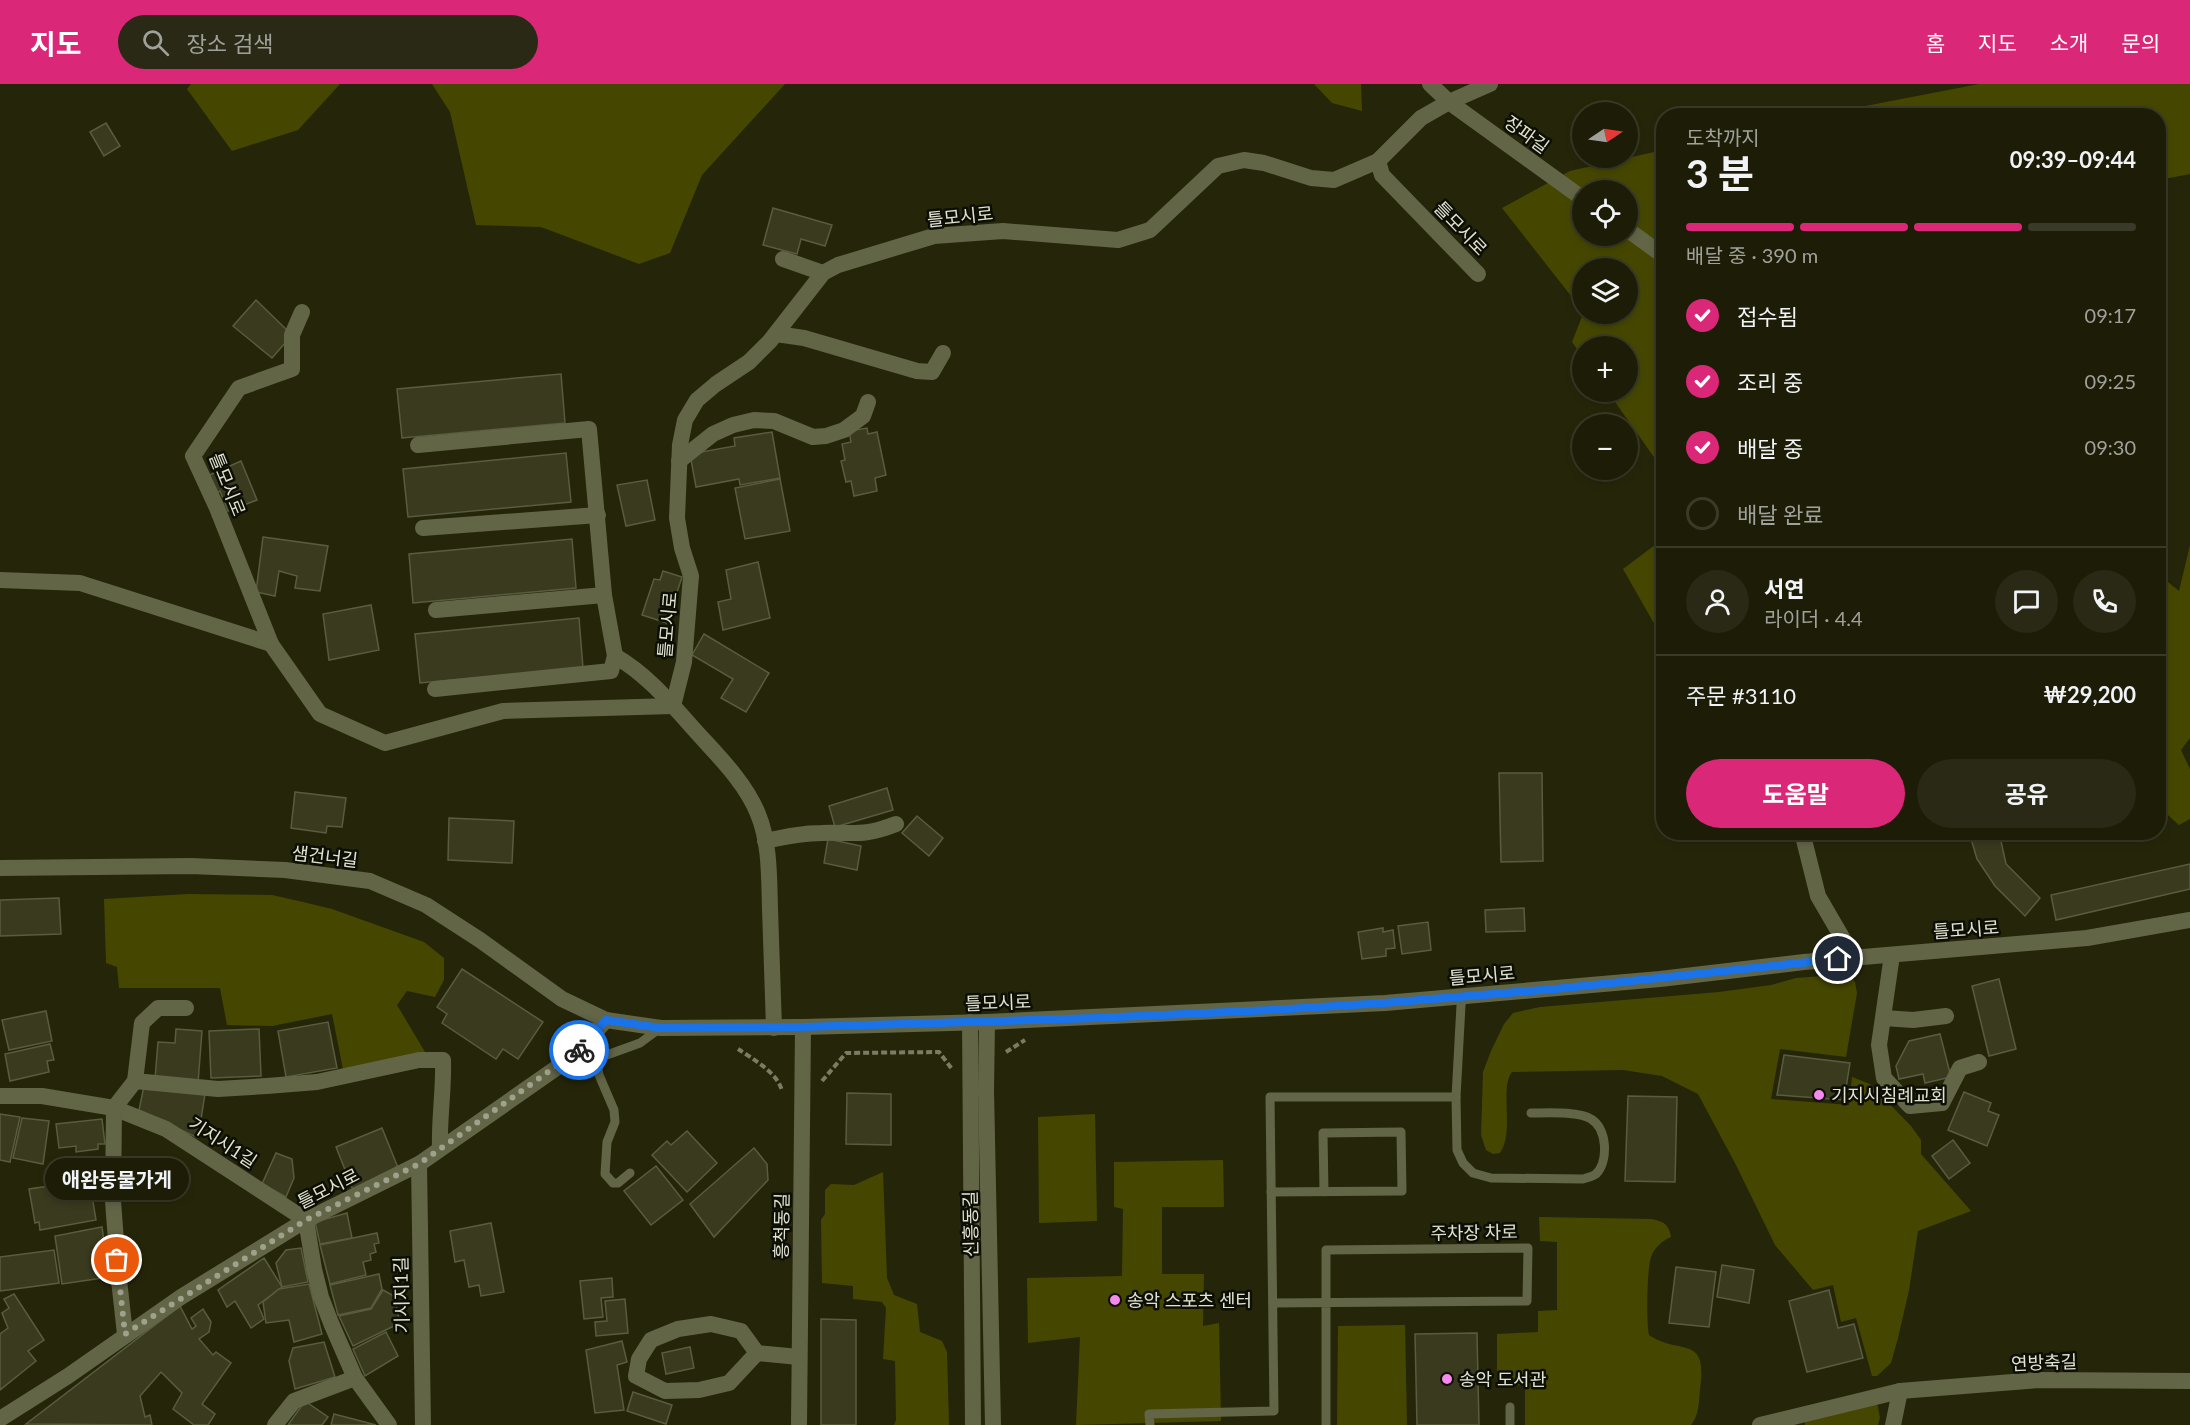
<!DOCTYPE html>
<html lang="ko">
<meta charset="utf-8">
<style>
:root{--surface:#1c1c07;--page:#292915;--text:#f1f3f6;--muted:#a0a19b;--line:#3a3a28;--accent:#db2777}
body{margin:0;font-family:Lato,"Noto Sans KR",sans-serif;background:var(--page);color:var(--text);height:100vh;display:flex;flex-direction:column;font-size:22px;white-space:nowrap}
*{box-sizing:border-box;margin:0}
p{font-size:20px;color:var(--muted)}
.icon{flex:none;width:33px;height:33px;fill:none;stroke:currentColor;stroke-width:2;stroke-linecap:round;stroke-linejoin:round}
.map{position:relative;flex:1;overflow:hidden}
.drawer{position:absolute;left:1656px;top:24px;width:510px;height:732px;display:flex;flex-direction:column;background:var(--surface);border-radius:24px;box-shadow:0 3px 9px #0003,0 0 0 2px var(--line)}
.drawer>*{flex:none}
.needle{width:39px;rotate:77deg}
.tools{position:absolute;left:1572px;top:18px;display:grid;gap:12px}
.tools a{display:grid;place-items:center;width:66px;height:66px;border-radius:50%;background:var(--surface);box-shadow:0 3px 9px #0003,0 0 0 2px var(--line);font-size:30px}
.pin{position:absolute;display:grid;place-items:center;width:51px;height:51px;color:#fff;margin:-26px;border:3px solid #fff;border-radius:50%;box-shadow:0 2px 6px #0007}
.courier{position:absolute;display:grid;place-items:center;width:60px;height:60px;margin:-30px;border:4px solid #1a73e8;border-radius:50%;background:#fff;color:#222;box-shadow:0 2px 8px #0007}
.bubble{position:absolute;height:42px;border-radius:21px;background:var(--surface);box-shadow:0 3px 9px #0003,0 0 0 2px var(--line);font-size:20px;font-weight:700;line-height:42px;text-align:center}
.headline em{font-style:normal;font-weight:700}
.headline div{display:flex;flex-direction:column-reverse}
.headline{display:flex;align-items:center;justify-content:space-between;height:102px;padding:0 30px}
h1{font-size:39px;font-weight:700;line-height:45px}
.bar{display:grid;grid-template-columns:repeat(4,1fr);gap:9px 6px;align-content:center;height:72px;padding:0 30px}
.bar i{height:8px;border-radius:4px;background:var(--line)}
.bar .current{background:var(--accent)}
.bar p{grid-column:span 4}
.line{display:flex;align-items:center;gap:15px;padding:0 30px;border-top:2px solid var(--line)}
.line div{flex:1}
.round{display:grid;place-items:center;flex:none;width:63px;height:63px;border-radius:32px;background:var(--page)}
ol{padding:0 30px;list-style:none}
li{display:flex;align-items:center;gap:18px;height:66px}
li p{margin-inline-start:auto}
li .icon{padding:6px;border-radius:50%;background:var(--accent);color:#fff;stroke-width:4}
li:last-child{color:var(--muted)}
li i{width:33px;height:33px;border:3px solid var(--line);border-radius:50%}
.button{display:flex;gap:12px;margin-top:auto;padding:12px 30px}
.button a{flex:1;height:69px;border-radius:36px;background:var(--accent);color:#fff;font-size:24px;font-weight:700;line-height:69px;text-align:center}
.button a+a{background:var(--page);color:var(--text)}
header{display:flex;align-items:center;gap:36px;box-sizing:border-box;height:84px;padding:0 30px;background:var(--accent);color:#fff}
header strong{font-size:28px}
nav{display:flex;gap:33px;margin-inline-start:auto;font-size:21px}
.search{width:420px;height:54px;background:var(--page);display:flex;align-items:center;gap:15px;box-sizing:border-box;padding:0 21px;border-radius:33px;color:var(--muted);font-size:22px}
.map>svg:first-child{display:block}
</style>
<header>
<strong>지도</strong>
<div class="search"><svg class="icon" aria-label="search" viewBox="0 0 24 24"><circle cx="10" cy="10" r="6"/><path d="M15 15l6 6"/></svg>장소 검색</div>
<nav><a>홈</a><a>지도</a><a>소개</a><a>문의</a></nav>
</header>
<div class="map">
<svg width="2190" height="1341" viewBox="0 0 2190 1341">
<rect width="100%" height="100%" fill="#252609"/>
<g fill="#454700" fill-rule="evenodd">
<polygon points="191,0 340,0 298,46 232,67 187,5"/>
<polygon points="432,0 785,0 702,91 670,169 639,180 541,143 476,141 450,28"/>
<polygon points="1314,0 1361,0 1362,27 1332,19"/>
<polygon points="1979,0 2190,0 2190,90 2159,96 2158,32 1819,31"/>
<path d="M1663,66V386L1608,308H1628V262H1582V272L1572,258L1583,230H1628V184H1582V226L1502,124L1570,87ZM1582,106H1628V152H1582Z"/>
<polygon points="1663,455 1663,555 1623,485"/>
<polygon points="2190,461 2190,654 2181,666 2190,685 2190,735 2179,741 2159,723 2158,490 2179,507"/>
<polygon points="188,810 272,811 303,818 332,825 424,858 444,874 444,896 435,913 407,907 397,921 425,968 343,985 332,930 272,942 227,941 220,904 119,904 117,883 106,879 104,815"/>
<path d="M1838,891L1850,892L1855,898L1857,909L1846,973L1780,965L1771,1015L1849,1021L1852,993L1870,1000L1911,1042L1921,1056V1070L1971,1127L1918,1147L1909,1206L1898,1254L1891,1279L1877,1292H1872L1856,1234L1841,1238L1833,1201L1813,1206L1775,1161L1736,1081L1698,1010L1662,992L1623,986L1512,988C1499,1004 1515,1047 1500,1069L1493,1070L1486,1066L1481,1051L1483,988L1491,967L1504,940L1513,929L1540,923L1719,908L1771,901L1796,894Z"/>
<polygon points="1095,1030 1097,1137 1039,1139 1038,1033"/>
<polygon points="1223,1076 1224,1123 1162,1123 1162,1190 1204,1190 1203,1242 1219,1239 1221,1337 1076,1341 1080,1253 1028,1259 1027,1194 1122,1192 1123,1125 1114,1123 1114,1078"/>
<polygon points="883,1088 887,1194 894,1211 917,1220 920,1248 942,1257 947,1268 949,1341 894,1341 896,1336 895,1277 883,1275 886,1224 882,1218 853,1215 853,1202 822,1199 821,1136 825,1130 825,1106 831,1100 854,1101"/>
<path d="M1539,1133L1652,1135C1664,1138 1669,1140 1671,1153C1663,1156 1654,1164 1651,1173C1647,1185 1646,1237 1649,1251C1680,1272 1708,1249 1700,1305C1699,1317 1699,1332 1691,1341H1525V1301L1497,1302V1250L1538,1248V1227L1557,1226V1158L1540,1157Z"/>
<polygon points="1405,1241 1407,1341 1337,1341 1338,1242"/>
<polygon points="1877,1318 1880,1334 1878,1341 1805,1341 1805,1336"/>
</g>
<g fill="#393a1e" stroke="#5a5c3f" stroke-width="1.5">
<polygon points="106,39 120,62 104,72 90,48"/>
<polygon points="773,124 832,141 825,162 801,155 797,170 763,161"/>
<polygon points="256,216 292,251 272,274 233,242"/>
<polygon points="561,290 565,339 402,354 397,305"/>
<polygon points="867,344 868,350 877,348 886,391 875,394 877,407 854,412 851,397 846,398 841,377 845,376 842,360 851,358 849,347"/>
<polygon points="772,348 780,394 740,401 739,395 696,403 690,370 735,362 734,354"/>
<polygon points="566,369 571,418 408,433 403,385"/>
<polygon points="241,377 257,416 228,427 220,407 211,412 203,394"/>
<polygon points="780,395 790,447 745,455 735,404"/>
<polygon points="647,396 655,436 626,442 617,401"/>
<polygon points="263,453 328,462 320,507 295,504 297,492 279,487 275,512 256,508"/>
<polygon points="572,455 576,504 413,519 409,470"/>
<polygon points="758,478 770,534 723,546 718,518 731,515 726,486"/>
<polygon points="663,487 682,493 667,539 642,531 654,495 660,496"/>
<polygon points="371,521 379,566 329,576 323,530"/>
<polygon points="579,534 583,584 420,599 415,550"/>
<polygon points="704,550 769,589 746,628 721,614 733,595 692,571"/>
<polygon points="1499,689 1542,689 1543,777 1501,778"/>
<polygon points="887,704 893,726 835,743 829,722"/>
<polygon points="295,708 346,714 342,743 327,742 326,749 291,744"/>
<polygon points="917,732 943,754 929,772 902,749"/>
<polygon points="449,734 514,737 512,779 448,776"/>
<polygon points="1969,748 1999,748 2006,780 2040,814 2025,832 1995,802 1977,775"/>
<polygon points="828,755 861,762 857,786 824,779"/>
<polygon points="2190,780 2190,805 2056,836 2051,811"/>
<polygon points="59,814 61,850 0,852 0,816"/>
<polygon points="1524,824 1525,847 1486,848 1485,826"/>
<polygon points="1428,838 1431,866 1402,870 1398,842"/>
<polygon points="1383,844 1383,848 1393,846 1395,864 1386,865 1386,872 1362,875 1358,848"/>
<polygon points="462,885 543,938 518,975 503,965 496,975 442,939 447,930 437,923"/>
<polygon points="1999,895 2016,965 1989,972 1972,902"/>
<polygon points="46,927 52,957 9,966 2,936"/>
<polygon points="328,938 337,984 286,993 278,947"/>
<polygon points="176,945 202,947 198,999 155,995 158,958 175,959"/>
<polygon points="259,945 261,992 211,994 209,947"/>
<polygon points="1940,950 1951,993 1925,999 1923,990 1899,995 1896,982 1909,957"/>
<polygon points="50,960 54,976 47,977 49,988 10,997 5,970"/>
<polygon points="1784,971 1850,979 1844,1016 1777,1011"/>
<polygon points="144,1002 205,1010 198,1054 139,1026"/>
<polygon points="1964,1008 1991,1019 1988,1027 1999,1031 1987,1062 1948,1046"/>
<polygon points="847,1009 891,1010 891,1061 846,1060"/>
<polygon points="1628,1012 1677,1013 1675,1098 1625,1097"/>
<polygon points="0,1030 20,1033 10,1078 0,1076"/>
<polygon points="22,1034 49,1037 43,1080 13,1074"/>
<polygon points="102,1035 105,1060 98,1060 98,1065 76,1068 76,1062 59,1064 56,1040"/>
<polygon points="382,1044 399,1086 353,1106 336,1063"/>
<polygon points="687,1047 717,1079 687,1108 652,1071 667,1057 671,1061"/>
<polygon points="1953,1056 1970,1079 1949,1095 1932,1072"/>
<polygon points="754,1064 767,1080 768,1096 714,1153 690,1120"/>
<polygon points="276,1069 292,1075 294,1094 286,1113 262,1100"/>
<polygon points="656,1082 683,1116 651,1141 624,1107"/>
<polygon points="83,1097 85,1113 92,1112 96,1136 40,1146 39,1138 35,1139 29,1105"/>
<polygon points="347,1129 352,1154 320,1160 315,1138"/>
<polygon points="491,1139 504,1208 481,1212 479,1201 469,1203 464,1176 455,1178 450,1147"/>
<polygon points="102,1143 109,1193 62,1200 55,1152"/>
<polygon points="377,1149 379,1159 374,1160 376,1168 370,1170 371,1176 363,1178 366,1191 330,1200 320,1161"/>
<polygon points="301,1164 308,1198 282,1203 276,1179 286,1166"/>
<polygon points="54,1166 59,1199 0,1207 0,1173"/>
<polygon points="264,1174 282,1203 258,1221 264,1235 251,1244 235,1217 227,1223 218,1206"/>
<polygon points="1722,1181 1754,1186 1749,1219 1717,1213"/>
<polygon points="1676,1183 1716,1188 1709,1243 1669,1239"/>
<polygon points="379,1190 382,1205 371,1224 338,1231 330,1201"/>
<polygon points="612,1194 613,1213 601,1214 603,1233 584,1235 580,1197"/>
<polygon points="309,1200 322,1250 294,1258 289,1236 266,1239 263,1218 279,1205"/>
<polygon points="383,1206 394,1212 400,1239 353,1262 339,1232 371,1225"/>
<polygon points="1829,1206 1838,1244 1854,1240 1863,1274 1807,1288 1789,1217"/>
<polygon points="14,1210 44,1256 28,1267 36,1277 0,1306 0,1250 8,1244 2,1229 9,1224 4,1215"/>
<polygon points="625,1215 628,1249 596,1252 595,1238 607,1237 605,1217"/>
<polygon points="180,1222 192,1245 196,1242 191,1234 203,1225 211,1238 209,1248 199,1255 213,1271 216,1268 231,1279 202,1320 215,1330 208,1341 194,1341 173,1325 182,1309 161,1288 140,1312 145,1333 150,1331 152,1341 26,1340"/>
<polygon points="821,1235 856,1236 856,1341 821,1341"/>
<polygon points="386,1248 398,1272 365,1292 353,1265"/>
<polygon points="1477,1249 1479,1341 1417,1341 1415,1250"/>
<polygon points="622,1257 627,1278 617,1281 624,1326 595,1329 586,1266"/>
<polygon points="324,1258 335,1293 295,1305 289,1277 293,1264"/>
<polygon points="690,1263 694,1284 666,1290 662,1269"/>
<polygon points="633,1308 672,1321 666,1340 627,1327"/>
<polygon points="305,1317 328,1333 322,1341 288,1341"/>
<polygon points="334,1330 376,1341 331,1341"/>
</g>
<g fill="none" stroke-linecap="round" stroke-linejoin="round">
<g stroke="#7a7c64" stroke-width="4" stroke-dasharray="6 3" stroke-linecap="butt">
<path d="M738,965C753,975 778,989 782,1007"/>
<polyline points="1006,968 1025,956"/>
<polyline points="822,997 846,969 939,968 952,985"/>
</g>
<g stroke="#636547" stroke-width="9">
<path d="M1456,1013L1457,1066L1463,1079L1473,1089L1491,1094L1583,1095C1587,1094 1593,1092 1596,1090C1609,1077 1607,1044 1591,1035C1578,1027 1546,1029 1531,1029"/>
<polyline points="630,1089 618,1099 613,1099 605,1090 607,1058 615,1038 614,1026 599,991 597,979 604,972 640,959 659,945"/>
<polyline points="1271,1108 1402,1107 1401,1048 1323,1049 1324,1108"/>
<polyline points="1273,1219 1527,1217 1528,1164 1326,1166 1326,1341"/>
<polyline points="1150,1341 1149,1330 1274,1327 1270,1013 1456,1013 1461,921 1463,913"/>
<polyline points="1510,1341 1510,1323"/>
</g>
<g stroke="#636547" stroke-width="16">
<polyline points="1430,0 1449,18 1582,114"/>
<polyline points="1378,77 1382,91 1478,190"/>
<polyline points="1628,146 1664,172"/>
<polyline points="783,175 823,189"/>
<polyline points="776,250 804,254 917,287 932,288 943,269"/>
<polyline points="418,361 589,345 604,511 615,572"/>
<polyline points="679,377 713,350 733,341 754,336 774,337 813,353 826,352 844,346 863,332 868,318"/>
<polyline points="423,444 598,431"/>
<polyline points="0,496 80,499 271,560 320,630 385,659 503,627 673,622 684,578 691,492 682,464 677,434 680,361 685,336 697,316 716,300 749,278 770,257 823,189 838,181 934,152 1003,147 1118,156 1150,146 1218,82 1244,76 1264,79 1311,94 1334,96 1378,77 1421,34 1449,18 1490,0"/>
<polyline points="436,526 604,511"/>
<polyline points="271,560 217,424 193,372 239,304 292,285 292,251 302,228"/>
<path d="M435,605L611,587L615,572C646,590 668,616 692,643C715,669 745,697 758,730C770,759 769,793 770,825C771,864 773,904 774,944"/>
<polyline points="1802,748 1818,812 1854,874"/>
<path d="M765,757C784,753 802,749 822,749C854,748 863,753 896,740"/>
<polyline points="0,784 191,782 285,786 370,797 426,821 480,856 562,915 606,936 661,944 803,943 987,938 1385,919 1660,895 1804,878 2087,854 2190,836"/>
<polyline points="1892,871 1879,961 1884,994 1910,1022 1942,1019 1960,984 1979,978"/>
<path d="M186,924H158L142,939L135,997L218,1005L267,1002L317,998L419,976H443C444,1006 439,1034 440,1064"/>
<polyline points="1884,934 1913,936 1946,932"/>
<polyline points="970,938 973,1341"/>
<polyline points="987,938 986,1007 993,1341"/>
<polyline points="0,1012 42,1012 114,1024 166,1045 306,1136 314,1185 321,1213 331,1239 355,1294 389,1341"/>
<polyline points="419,1080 423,1341"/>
<polyline points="125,1250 119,1196 113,1117 114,1024 135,997"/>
<polyline points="757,1269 729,1299 699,1306 665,1307 636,1292 639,1275 651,1256 678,1245 711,1240 741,1247 757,1269 799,1273"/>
<polyline points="0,1335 68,1292 181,1213 306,1136 419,1080 575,971 606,936"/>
<polyline points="275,1341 294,1317 355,1294"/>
<polyline points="799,1341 803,943"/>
<polyline points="1760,1341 1900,1307 2039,1296 2190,1297"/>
<polyline points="1893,1341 1900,1307"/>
</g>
</g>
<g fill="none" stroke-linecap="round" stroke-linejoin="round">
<polyline stroke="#9fa18c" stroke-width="6" stroke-dasharray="0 10.8" points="117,1176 125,1250 306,1136 419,1080 579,966"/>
<polyline stroke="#1a73e8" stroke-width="8" points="579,966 606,936 661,944 803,943 1097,934 1272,926 1384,919 1555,905 1838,875"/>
</g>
<g fill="#f589ee" stroke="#0d0e04" stroke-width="2">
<circle cx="1819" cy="1011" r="6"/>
<circle cx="1115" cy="1216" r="6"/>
<circle cx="1447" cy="1295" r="6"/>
</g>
<g text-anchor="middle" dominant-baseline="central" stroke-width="5" stroke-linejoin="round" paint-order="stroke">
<g font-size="18" fill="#e1e3d2" stroke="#0d0e04">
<text transform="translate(1527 50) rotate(36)">장파길</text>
<text transform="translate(960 132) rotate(-6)">틀모시로</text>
<text transform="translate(1461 144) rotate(46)">틀모시로</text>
<text transform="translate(228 400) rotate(68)">틀모시로</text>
<text transform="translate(667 541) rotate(-85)">틀모시로</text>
<text transform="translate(325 772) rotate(7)">샘건너길</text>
<text transform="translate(1966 845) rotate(-4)">틀모시로</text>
<text transform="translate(1482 891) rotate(-5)">틀모시로</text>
<text transform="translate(998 918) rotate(-2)">틀모시로</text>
<text transform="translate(223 1058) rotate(33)">기지시1길</text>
<text transform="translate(328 1104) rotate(-27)">틀모시로</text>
<text transform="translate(970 1140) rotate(-91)">신흥동길</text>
<text transform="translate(781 1142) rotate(-89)">흥척동길</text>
<text transform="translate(1474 1148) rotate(-1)">주차장 차로</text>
<text transform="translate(401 1211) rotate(-91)">기시지1길</text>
<text transform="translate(2044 1278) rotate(-2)">연방축길</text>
</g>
<g font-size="18" fill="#e1e3d2" stroke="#0d0e04" text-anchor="start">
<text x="1831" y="1011">기지시침례교회</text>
<text x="1127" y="1216">송악 스포츠 센터</text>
<text x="1459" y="1295">송악 도서관</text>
</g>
</g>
</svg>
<div class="tools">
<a><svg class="needle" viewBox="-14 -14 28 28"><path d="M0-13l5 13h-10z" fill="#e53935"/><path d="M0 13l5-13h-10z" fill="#a0a19b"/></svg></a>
<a><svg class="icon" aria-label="locate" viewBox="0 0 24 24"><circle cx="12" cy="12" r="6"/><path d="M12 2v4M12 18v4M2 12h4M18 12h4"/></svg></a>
<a><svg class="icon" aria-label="layers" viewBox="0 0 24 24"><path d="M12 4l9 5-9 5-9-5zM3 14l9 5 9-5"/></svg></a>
<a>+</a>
<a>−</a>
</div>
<div class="pin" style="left:117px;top:1176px;background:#ea580c"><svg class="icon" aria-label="bag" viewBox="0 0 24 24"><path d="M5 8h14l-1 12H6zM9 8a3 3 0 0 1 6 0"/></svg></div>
<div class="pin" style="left:1838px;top:875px;background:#1f2937"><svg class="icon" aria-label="home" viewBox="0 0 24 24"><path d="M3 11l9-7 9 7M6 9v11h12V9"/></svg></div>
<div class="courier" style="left:579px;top:966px"><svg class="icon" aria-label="bike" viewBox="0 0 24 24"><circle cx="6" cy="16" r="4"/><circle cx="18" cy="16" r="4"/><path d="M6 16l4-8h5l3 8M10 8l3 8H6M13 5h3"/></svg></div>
<div class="bubble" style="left:45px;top:1074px;width:144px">애완동물가게</div>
<section class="drawer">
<div class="headline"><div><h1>3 분</h1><p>도착까지</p></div><em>09:39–09:44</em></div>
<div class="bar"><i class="current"></i><i class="current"></i><i class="current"></i><i></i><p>배달 중 · 390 m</p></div>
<ol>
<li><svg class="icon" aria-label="check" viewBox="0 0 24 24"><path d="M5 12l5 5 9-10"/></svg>접수됨<p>09:17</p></li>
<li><svg class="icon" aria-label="check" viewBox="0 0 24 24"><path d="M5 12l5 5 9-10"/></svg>조리 중<p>09:25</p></li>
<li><svg class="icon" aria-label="check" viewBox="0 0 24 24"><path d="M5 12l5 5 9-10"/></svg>배달 중<p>09:30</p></li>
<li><i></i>배달 완료</li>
</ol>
<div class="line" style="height:108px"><a class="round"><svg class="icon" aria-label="person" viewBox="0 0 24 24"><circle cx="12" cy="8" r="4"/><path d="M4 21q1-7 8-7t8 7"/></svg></a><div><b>서연</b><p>라이더 · 4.4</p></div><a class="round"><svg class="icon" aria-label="chat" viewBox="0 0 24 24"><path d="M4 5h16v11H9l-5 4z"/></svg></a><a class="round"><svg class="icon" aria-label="phone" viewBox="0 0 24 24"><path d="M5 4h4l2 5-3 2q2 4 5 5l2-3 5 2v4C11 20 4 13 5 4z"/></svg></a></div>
<div class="line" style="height:78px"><div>주문 #3110</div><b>₩29,200</b></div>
<div class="button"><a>도움말</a><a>공유</a></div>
</section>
</div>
